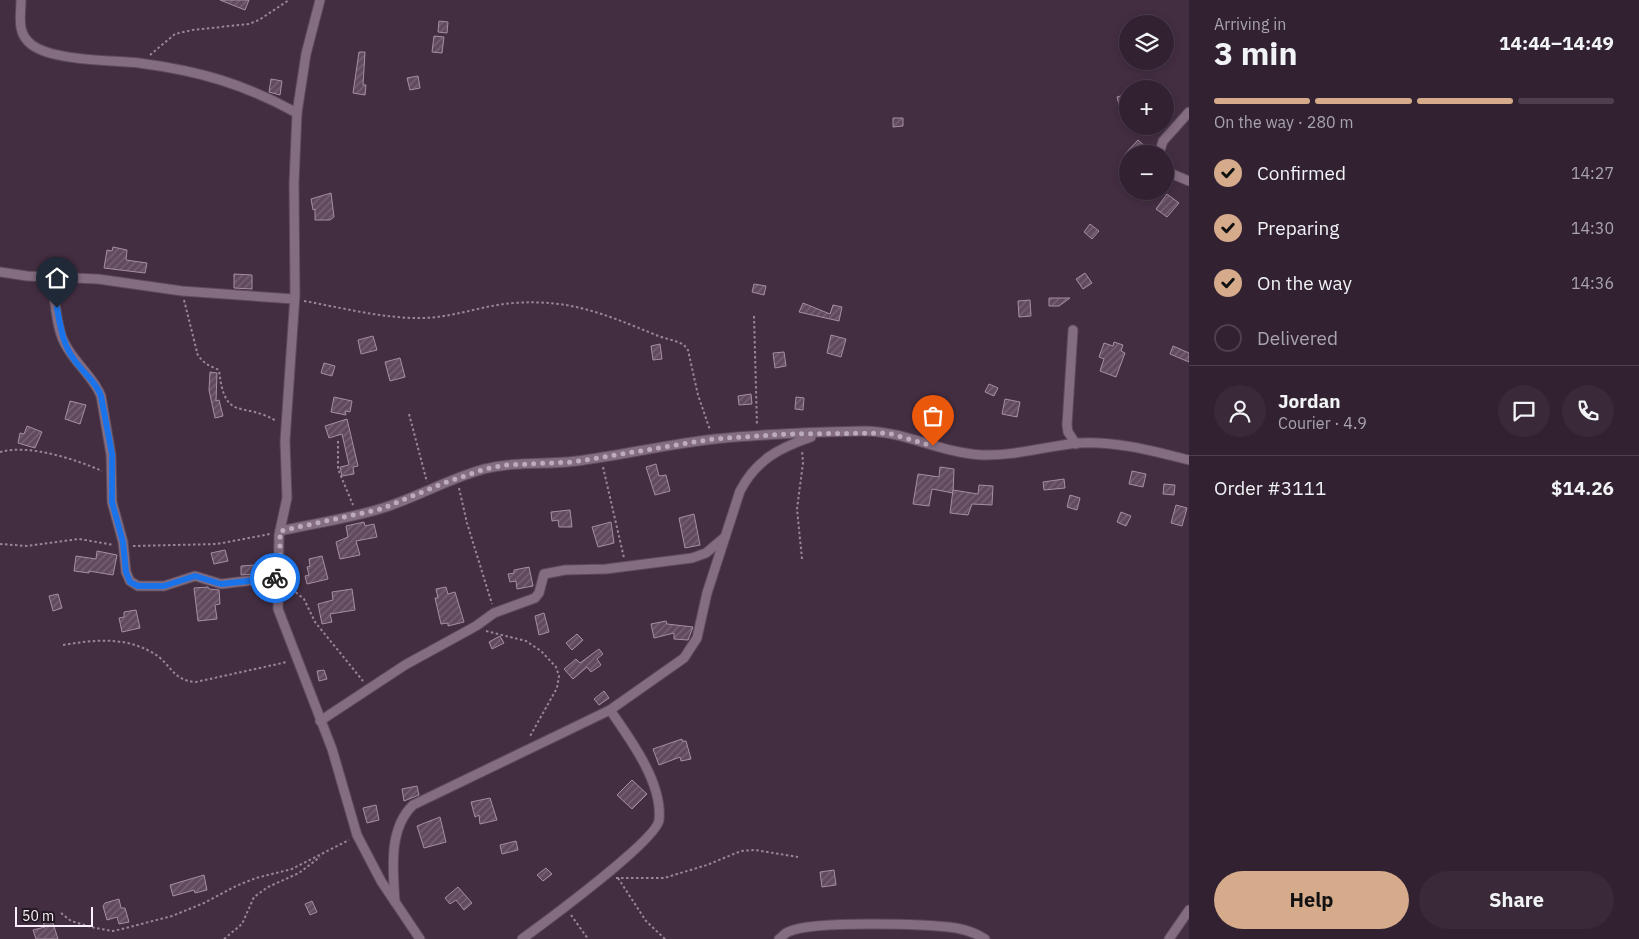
<!DOCTYPE html>
<meta charset="utf-8">
<style>
:root{--surface:#322231;--page:#3a2a39;--text:#f1f3f6;--muted:#a8a4ab;--line:#4d3f4d;--accent:#d6ab8b}
body{margin:0;font-family:"IBM Plex Sans",sans-serif;background:var(--page);color:var(--text);height:100vh;display:flex;flex-direction:column;font-size:19px;white-space:nowrap}
*{box-sizing:border-box;margin:0}
p{font-size:16px;color:var(--muted)}
.icon{flex:none;width:28px;height:28px;fill:none;stroke:currentColor;stroke-width:2;stroke-linecap:round;stroke-linejoin:round}
.map{position:relative;flex:1;overflow:hidden}
.sheet{display:flex;flex-direction:column;background:var(--surface);width:450px}
.sheet>*{flex:none}
.buttons{position:absolute;left:1119px;top:15px;display:grid;gap:10px}
.buttons a{display:grid;place-items:center;width:55px;height:55px;border-radius:50%;background:var(--surface);box-shadow:0 2px 8px #0003,0 0 0 1px var(--line);font-size:25px}
.scale{position:absolute;left:15px;bottom:12px;width:78px;box-sizing:border-box;padding-left:5px;border:2px solid #fdeffb;border-top:0;font-size:14px;line-height:18px;white-space:nowrap;color:#fdeffb;-webkit-text-stroke:4px #241a22;paint-order:stroke}
.pin{position:absolute;display:grid;place-items:center;width:42px;height:42px;color:#fff;margin:-51px -21px;border-radius:50% 50% 50% 0;rotate:-45deg;box-shadow:0 0 5px #0007}
.pin .icon{rotate:45deg}
.courier{position:absolute;display:grid;place-items:center;width:50px;height:50px;margin:-25px;border:4px solid #1a73e8;border-radius:50%;background:#fff;color:#222;box-shadow:0 1px 6px #0007}
.headline em{font-style:normal;font-weight:800}
.headline div{display:flex;flex-direction:column-reverse}
.headline{display:flex;align-items:center;justify-content:space-between;height:85px;padding:0 25px}
h1{font-size:32px;font-weight:800;line-height:38px}
.bar{display:grid;grid-template-columns:repeat(4,1fr);gap:8px 5px;align-content:center;height:60px;padding:0 25px}
.bar i{height:6px;border-radius:4px;background:var(--line)}
.bar .on{background:var(--accent)}
.bar p{grid-column:span 4}
.line{display:flex;align-items:center;gap:12px;padding:0 25px;border-top:1px solid var(--line)}
.line div{flex:1}
.round{display:grid;place-items:center;flex:none;width:52px;height:52px;border-radius:26px;background:var(--page)}
ol{padding:0 25px;list-style:none}
li{display:flex;align-items:center;gap:15px;height:55px}
li p{margin-inline-start:auto}
li .icon{padding:5px;border-radius:50%;background:var(--accent);color:#111;stroke-width:4}
li:last-child{color:var(--muted)}
li i{width:28px;height:28px;border:2px solid var(--line);border-radius:50%}
.button{display:flex;gap:10px;margin-top:auto;padding:10px 25px}
.button a{flex:1;height:58px;border-radius:30px;background:var(--accent);color:#111;font-size:20px;font-weight:800;line-height:58px;text-align:center}
.button a+a{background:var(--page);color:var(--text)}
main{display:flex;flex:1;min-height:0}
.map>svg:first-child{display:block}
</style>
<main>
<div class="map">
<svg width="1189" height="939" viewBox="0 0 1189 939">
<defs>
<pattern id="building-hatch" width="6" height="6" patternUnits="userSpaceOnUse" patternTransform="scale(1.25)"><rect width="6" height="6" fill="#614a5e"/><path d="M-1 1l2-2M0 6l6-6M5 7l2-2" fill="none" stroke="#796476"/></pattern>
</defs>
<rect width="100%" height="100%" fill="#432e41"/>
<g fill="url(#building-hatch)" stroke="#a68da3">
<polygon points="220,0 249,0 245,10"/>
<polygon points="439,21 448,22 447,33 438,32"/>
<polygon points="434,36 444,37 442,53 432,52"/>
<polygon points="359,52 365,52 363,85 366,85 365,95 353,93"/>
<polygon points="418,76 420,88 410,90 407,78"/>
<polygon points="271,79 282,81 280,95 269,92"/>
<polygon points="1128,94 1128,106 1120,108 1117,97"/>
<polygon points="893,118 903,118 903,126 893,127"/>
<polygon points="1138,140 1148,149 1143,154 1125,154"/>
<polygon points="331,193 334,217 330,220 315,220 315,209 313,210 311,199"/>
<polygon points="1167,194 1179,203 1167,217 1156,209"/>
<polygon points="1090,224 1099,231 1092,239 1084,232"/>
<polygon points="113,247 127,250 126,260 147,263 145,273 104,268 107,250 112,251"/>
<polygon points="1085,273 1092,283 1083,289 1076,279"/>
<polygon points="234,274 252,275 252,289 234,288"/>
<polygon points="754,284 766,286 764,295 752,292"/>
<polygon points="1049,298 1070,298 1059,306 1049,306"/>
<polygon points="1030,300 1031,316 1019,317 1018,301"/>
<polygon points="803,303 830,314 833,305 842,307 839,321 799,312"/>
<polygon points="831,335 846,339 841,357 827,353"/>
<polygon points="373,336 377,350 361,354 358,340"/>
<polygon points="1114,342 1123,345 1121,351 1125,353 1116,377 1100,371 1104,359 1099,357 1104,343 1113,346"/>
<polygon points="660,344 662,359 653,360 651,346"/>
<polygon points="1173,346 1189,353 1189,362 1170,354"/>
<polygon points="784,352 786,366 775,368 773,353"/>
<polygon points="400,358 405,377 390,381 385,362"/>
<polygon points="324,363 335,366 332,376 321,373"/>
<polygon points="210,372 217,373 216,401 219,400 223,416 215,418 209,390"/>
<polygon points="989,384 998,388 994,396 985,392"/>
<polygon points="751,394 752,404 739,405 738,396"/>
<polygon points="334,397 352,401 350,412 345,411 346,415 331,412"/>
<polygon points="796,397 804,398 803,410 795,409"/>
<polygon points="1005,399 1020,402 1017,417 1002,414"/>
<polygon points="70,401 86,405 80,424 65,419"/>
<polygon points="347,419 358,466 353,467 354,474 342,476 340,467 349,465 342,434 329,438 325,426"/>
<polygon points="27,426 42,432 35,448 18,443 20,433 24,434"/>
<polygon points="656,464 659,476 666,475 670,491 655,495 646,467"/>
<polygon points="940,467 954,469 953,493 932,489 929,506 913,504 918,474 939,477"/>
<polygon points="1132,471 1146,474 1143,487 1129,484"/>
<polygon points="1064,479 1065,488 1044,490 1043,482"/>
<polygon points="1164,484 1175,485 1174,495 1163,494"/>
<polygon points="979,485 993,486 992,505 972,504 968,515 950,513 953,490 978,494"/>
<polygon points="1070,495 1080,498 1077,510 1067,507"/>
<polygon points="1176,505 1187,508 1182,526 1171,523"/>
<polygon points="570,510 572,527 559,527 558,520 552,521 551,512"/>
<polygon points="1121,512 1131,516 1126,526 1117,522"/>
<polygon points="694,514 700,545 685,548 679,518"/>
<polygon points="364,522 365,526 374,524 377,537 356,541 360,555 340,559 336,542 348,537 346,526"/>
<polygon points="611,522 614,543 598,547 592,527"/>
<polygon points="225,550 228,561 214,564 211,553"/>
<polygon points="97,551 117,555 113,575 89,571 89,573 74,571 76,556 96,559"/>
<polygon points="322,556 328,579 307,584 305,576 309,575 307,567 310,566 309,559"/>
<polygon points="255,565 256,574 241,575 241,566"/>
<polygon points="529,567 533,586 517,589 516,581 510,582 508,574 514,573 514,570"/>
<polygon points="208,587 209,589 219,590 220,604 215,605 217,619 198,621 194,588"/>
<polygon points="446,587 448,594 455,592 464,622 448,626 448,623 441,624 435,598 438,598 436,589"/>
<polygon points="352,589 355,610 330,614 332,622 322,624 318,604 333,600 332,592"/>
<polygon points="58,594 62,608 53,611 49,596"/>
<polygon points="136,610 140,628 122,632 119,618 124,617 124,612"/>
<polygon points="544,613 549,632 539,635 535,616"/>
<polygon points="666,621 667,624 693,627 688,640 674,639 674,633 654,638 651,624"/>
<polygon points="577,634 583,640 572,650 566,643"/>
<polygon points="500,636 504,643 492,649 489,642"/>
<polygon points="599,649 603,654 597,659 601,665 591,672 587,667 573,679 564,669 576,659 580,663"/>
<polygon points="324,670 327,679 319,681 317,671"/>
<polygon points="604,691 609,698 599,705 594,699"/>
<polygon points="682,739 682,741 686,741 691,759 681,761 680,757 659,765 653,749"/>
<polygon points="632,780 647,794 632,809 617,795"/>
<polygon points="417,786 419,795 404,801 402,789"/>
<polygon points="490,798 497,820 480,824 479,815 475,817 471,802"/>
<polygon points="376,805 379,820 367,823 363,808"/>
<polygon points="440,817 446,842 424,848 417,826"/>
<polygon points="516,841 518,850 502,854 500,845"/>
<polygon points="546,868 552,874 543,881 537,875"/>
<polygon points="834,870 836,885 822,887 820,872"/>
<polygon points="204,875 207,890 195,893 194,890 173,896 170,885"/>
<polygon points="458,887 472,903 464,910 456,900 450,904 445,898"/>
<polygon points="119,899 121,908 125,908 129,922 119,924 117,917 107,920 103,906 105,903"/>
<polygon points="312,901 317,912 310,915 305,904"/>
<polygon points="51,917 58,939 36,939 33,930 45,927 42,919"/>
</g>
<g fill="none" stroke-linecap="round" stroke-linejoin="round">
<g stroke="#5c4a5a" stroke-width="11">
<g id="street">
<path d="M21,0C21,17 16,33 32,45C54,61 111,60 139,63C200,71 244,84 297,113"/>
<polyline points="320,0 306,54 297,113 294,183 295,295 285,441 287,498 279,535 278,609 332,749 357,835 381,881 420,939"/>
<polyline points="1159,154 1163,141 1189,112"/>
<polyline points="1165,171 1189,181"/>
<polyline points="0,272 27,276 98,279 182,291 294,299"/>
<path d="M50,276C56,297 55,324 64,342C74,363 94,377 101,396L111,455L112,502L123,542L126,572L130,581L138,586H164L195,576L221,584L280,577"/>
<polyline points="1073,330 1067,425 1068,432 1076,444"/>
<path d="M280,531C316,523 354,518 389,506C421,495 451,478 484,469C515,461 546,465 577,461C623,455 669,444 715,439C764,434 814,432 864,431C904,431 941,453 982,455C1016,456 1046,446 1079,443C1117,441 1153,451 1189,460"/>
<polyline points="320,721 405,665 476,626 494,613 535,598 539,593 544,574 565,570 606,569 692,558 706,553 725,537"/>
<path d="M395,902C393,870 388,829 413,805L610,710L684,658L697,638L707,593L740,491C756,460 779,448 811,437"/>
<path d="M522,939C544,923 657,840 659,820C663,783 630,739 610,710"/>
<path d="M779,939C782,937 785,933 788,932C812,920 927,924 956,928C967,930 976,933 985,939"/>
<polyline points="1169,939 1189,910"/>
</g>
</g>
<g stroke="#978695" stroke-width="2" stroke-dasharray="2.5 2.5" stroke-linecap="butt">
<polyline points="150,55 175,34 192,30 249,24 259,20 289,0"/>
<path d="M184,300L198,356L206,364L219,370C225,424 242,400 276,421"/>
<path d="M304,301C344,308 384,319 424,318C455,317 484,305 514,303C571,299 604,314 656,335C665,339 676,340 684,345L688,350L698,395L710,430"/>
<polyline points="754,316 757,426"/>
<polyline points="409,414 427,482"/>
<polyline points="338,441 338,469 353,505"/>
<path d="M0,452C29,444 75,459 102,471"/>
<polyline points="603,467 624,558"/>
<polyline points="459,488 467,523 492,604"/>
<polyline points="0,544 27,546 79,539 114,545"/>
<polyline points="133,546 217,544 270,534"/>
<polyline points="802,559 797,509 803,463 802,450"/>
<polyline points="288,586 304,599 315,622 363,681"/>
<polyline points="486,631 526,641 541,651 556,667 559,676 557,688 529,738"/>
<path d="M63,645C94,640 124,636 153,653C171,663 172,681 196,682L287,662"/>
<polyline points="616,878 664,878 707,865 741,851 755,850 798,857"/>
<polyline points="618,878 646,921 665,939"/>
<polyline points="61,913 71,921 95,928 113,931 122,929 172,916 204,903 236,886 256,878 292,869 349,840"/>
<polyline points="571,915 588,939"/>
<polyline points="224,939 242,924 254,897 268,887 299,873 320,857"/>
</g>
<use href="#street" stroke="#846c81" stroke-width="9"/>
</g>
<g fill="none" stroke-linecap="round" stroke-linejoin="round">
<polyline stroke="#bcabba" stroke-width="5" stroke-dasharray="0 9" points="275,578 280,577 280,531 381,509 444,483 485,469 506,465 573,462 713,439 787,434 888,433 933,446"/>
<path stroke="#1a73e8" stroke-width="6" d="M57,308C61,331 64,350 80,367C88,377 97,384 101,396L112,454V502L123,542L126,572L130,582L138,586H164L195,576L221,584L275,578"/>
</g>
</svg>
<div class="buttons">
<a><svg class="icon" aria-label="layers" viewBox="0 0 24 24"><path d="M12 4l9 5-9 5-9-5zM3 14l9 5 9-5"/></svg></a>
<a>+</a>
<a>−</a>
</div>
<div class="scale">50 m</div>
<div class="pin" style="left:933px;top:446px;background:#ea580c"><svg class="icon" aria-label="bag" viewBox="0 0 24 24"><path d="M5 8h14l-1 12H6zM9 8a3 3 0 0 1 6 0"/></svg></div>
<div class="pin" style="left:57px;top:308px;background:#1f2937"><svg class="icon" aria-label="home" viewBox="0 0 24 24"><path d="M3 11l9-7 9 7M6 9v11h12V9"/></svg></div>
<div class="courier" style="left:275px;top:578px"><svg class="icon" aria-label="bike" viewBox="0 0 24 24"><circle cx="6" cy="16" r="4"/><circle cx="18" cy="16" r="4"/><path d="M6 16l4-8h5l3 8M10 8l3 8H6M13 5h3"/></svg></div>
</div>
<section class="sheet">
<div class="headline"><div><h1>3 min</h1><p>Arriving in</p></div><em>14:44–14:49</em></div>
<div class="bar"><i class="on"></i><i class="on"></i><i class="on"></i><i></i><p>On the way · 280 m</p></div>
<ol>
<li><svg class="icon" aria-label="check" viewBox="0 0 24 24"><path d="M5 12l5 5 9-10"/></svg>Confirmed<p>14:27</p></li>
<li><svg class="icon" aria-label="check" viewBox="0 0 24 24"><path d="M5 12l5 5 9-10"/></svg>Preparing<p>14:30</p></li>
<li><svg class="icon" aria-label="check" viewBox="0 0 24 24"><path d="M5 12l5 5 9-10"/></svg>On the way<p>14:36</p></li>
<li><i></i>Delivered</li>
</ol>
<div class="line" style="height:90px"><a class="round"><svg class="icon" aria-label="person" viewBox="0 0 24 24"><circle cx="12" cy="8" r="4"/><path d="M4 21q1-7 8-7t8 7"/></svg></a><div><b>Jordan</b><p>Courier · 4.9</p></div><a class="round"><svg class="icon" aria-label="chat" viewBox="0 0 24 24"><path d="M4 5h16v11H9l-5 4z"/></svg></a><a class="round"><svg class="icon" aria-label="phone" viewBox="0 0 24 24"><path d="M5 4h4l2 5-3 2q2 4 5 5l2-3 5 2v4C11 20 4 13 5 4z"/></svg></a></div>
<div class="line" style="height:65px"><div>Order #3111</div><b>$14.26</b></div>
<div class="button"><a>Help</a><a>Share</a></div>
</section>
</main>
